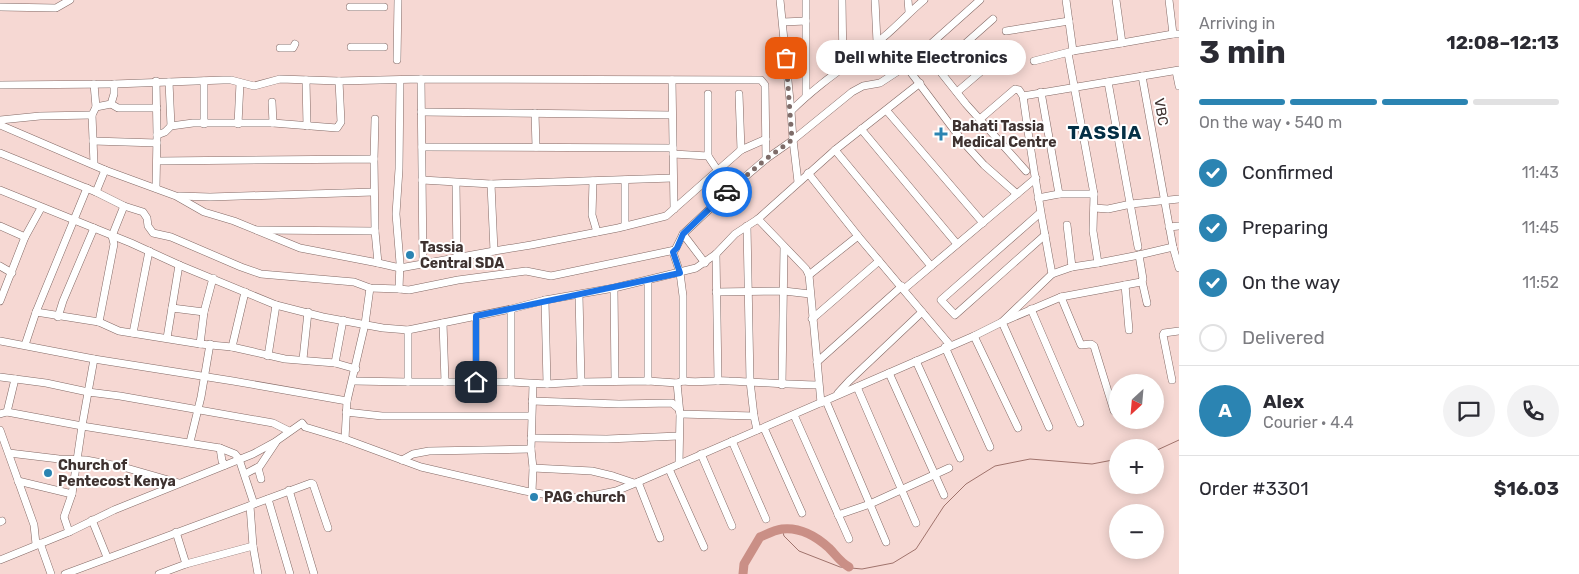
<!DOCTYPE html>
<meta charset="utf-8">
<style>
:root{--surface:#fff;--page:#f2f2f3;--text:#2b2b33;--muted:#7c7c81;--line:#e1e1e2;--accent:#2b84b2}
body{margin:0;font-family:Rubik,sans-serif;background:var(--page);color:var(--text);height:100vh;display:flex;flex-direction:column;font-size:19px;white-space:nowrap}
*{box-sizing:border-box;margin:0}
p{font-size:16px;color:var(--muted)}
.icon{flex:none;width:28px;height:28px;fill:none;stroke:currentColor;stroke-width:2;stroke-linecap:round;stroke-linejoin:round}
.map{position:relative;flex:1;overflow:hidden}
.sheet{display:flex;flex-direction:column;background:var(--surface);width:400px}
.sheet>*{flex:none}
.needle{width:32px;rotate:206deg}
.buttons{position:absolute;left:1109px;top:374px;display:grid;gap:10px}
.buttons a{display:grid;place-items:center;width:55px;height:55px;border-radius:50%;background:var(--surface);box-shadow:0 2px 12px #0003;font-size:25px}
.pin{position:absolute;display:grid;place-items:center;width:42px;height:42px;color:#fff;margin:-21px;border-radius:10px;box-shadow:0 2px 8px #0006}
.courier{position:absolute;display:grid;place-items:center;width:50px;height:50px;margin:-25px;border:4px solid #1a73e8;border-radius:50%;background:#fff;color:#222;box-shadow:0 1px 6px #0007}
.bubble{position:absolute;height:35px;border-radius:18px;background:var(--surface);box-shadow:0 2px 12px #0003;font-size:16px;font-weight:700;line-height:35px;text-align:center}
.head em{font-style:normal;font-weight:700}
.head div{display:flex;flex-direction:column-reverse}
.head{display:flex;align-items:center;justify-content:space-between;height:85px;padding:0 20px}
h1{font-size:32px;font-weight:700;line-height:38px}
.bar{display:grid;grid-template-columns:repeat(4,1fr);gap:8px 5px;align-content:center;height:60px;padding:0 20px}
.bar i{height:6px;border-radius:4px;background:var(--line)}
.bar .current{background:var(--accent)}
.bar p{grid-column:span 4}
.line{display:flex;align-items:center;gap:12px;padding:0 20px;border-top:1px solid var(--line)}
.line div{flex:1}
.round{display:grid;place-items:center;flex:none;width:52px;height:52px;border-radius:26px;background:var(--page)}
ol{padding:0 20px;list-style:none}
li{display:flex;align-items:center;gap:15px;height:55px}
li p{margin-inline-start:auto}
li .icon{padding:5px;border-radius:50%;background:var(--accent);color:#fff;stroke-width:4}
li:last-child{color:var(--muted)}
li i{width:28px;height:28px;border:2px solid var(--line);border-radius:50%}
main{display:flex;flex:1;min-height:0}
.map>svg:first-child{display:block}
</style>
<main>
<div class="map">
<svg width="1179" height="574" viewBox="0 0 1179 574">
<rect width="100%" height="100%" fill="#f6d8d3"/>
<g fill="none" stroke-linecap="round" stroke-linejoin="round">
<g stroke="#a0736c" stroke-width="1">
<polyline points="1155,451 1179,440"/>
<polyline points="782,529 784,536 799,551 840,567 862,569 893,563 916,549 944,506 966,484 995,466 1030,459 1092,464 1118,459"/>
</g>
<path stroke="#ca8f86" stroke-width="9" d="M743,574L744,564L760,537C767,534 775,530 782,529C800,527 817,537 829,548C836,555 840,562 849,567"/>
<g stroke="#836965" stroke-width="8">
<g id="minor">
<polyline points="780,0 791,111 793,140 798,182"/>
<polyline points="842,0 843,67"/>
<polyline points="875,0 877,42"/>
<polyline points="908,0 909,12"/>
<polyline points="1066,0 1073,51"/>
<polyline points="1169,0 1173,34 1179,34"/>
<polyline points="0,7 56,8 70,0"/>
<polyline points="350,7 384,7"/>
<polyline points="993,19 941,65 939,70 966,104 1026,171"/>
<polyline points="783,22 806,21"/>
<polyline points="1006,31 1069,21"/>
<polyline points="1122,43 1173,34"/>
<polyline points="351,47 384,47"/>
<polyline points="280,48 293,48 295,44"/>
<polyline points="397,60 398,0"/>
<polyline points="1034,61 1073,51 1122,43 1116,0"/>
<polyline points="906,66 964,143 984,165 1017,194"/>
<polyline points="1176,71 1179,86"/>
<polyline points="1142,76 1173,247 1179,268"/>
<polyline points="421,79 423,264"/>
<polyline points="306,80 307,126"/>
<polyline points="672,80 674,209"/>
<polyline points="169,82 171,126"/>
<polyline points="1108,82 1138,247"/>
<polyline points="94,84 96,107"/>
<polyline points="0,85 114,84 223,80 231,80 254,86 280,79 339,81"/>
<polyline points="957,92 1005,51"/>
<polyline points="1041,92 1059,194"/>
<polyline points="739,94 741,150"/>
<polyline points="806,96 806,0"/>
<polyline points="1023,96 1179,70"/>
<polyline points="272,102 273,123"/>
<polyline points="111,104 118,108 157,108"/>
<path d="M791,111C817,85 846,66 875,44C893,31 907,14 924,0"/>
<polyline points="887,111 983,223"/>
<polyline points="421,112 672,115"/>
<polyline points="535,113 536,147"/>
<path d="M980,119L1015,89L1019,90L1023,96C1031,155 1041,215 1052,274"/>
<polyline points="0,120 40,116 92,115"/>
<polyline points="204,124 204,81"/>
<polyline points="238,124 240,83"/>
<polyline points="0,125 105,170 176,196 204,212 234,221 300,248 378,263 400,268 494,251 531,245 618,228 666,216 741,150 766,139"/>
<polyline points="861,129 957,244"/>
<polyline points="157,135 165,132 171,126 193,123 273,123 337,128 341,122 339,81 421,79 761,80 765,85 766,159"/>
<polyline points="93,141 157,143"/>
<polyline points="422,147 673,148"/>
<polyline points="835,150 931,266"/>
<polyline points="0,153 96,192 124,206 143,212 147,218 148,226 153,233 171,237 241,267 261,274 354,282 370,288 399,289 409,290 458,280 526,271 551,276 675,250 683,234 732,188 766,159 793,140 852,92 863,86 880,83 906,66 980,0"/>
<polyline points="673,154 708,156 718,171"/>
<polyline points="708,156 708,94"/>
<polyline points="374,159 375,119"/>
<polyline points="157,161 374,159 375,231 378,263"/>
<polyline points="94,164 92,115 96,107 111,104 114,94 114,84"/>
<polyline points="808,173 858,236 950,345"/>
<polyline points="422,180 491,184 673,178"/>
<polyline points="593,181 592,215 597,232"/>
<polyline points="456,183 457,258"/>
<polyline points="491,184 494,251"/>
<polyline points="156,188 157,135 156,81"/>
<polyline points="0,190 131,243 179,265 276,305 323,317 383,328 408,330 511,309 545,300 614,288 696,268 716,254 735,234 758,219 835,150 920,83"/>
<polyline points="96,192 105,170"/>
<polyline points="179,196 210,197 374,192"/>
<polyline points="1038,198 1059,194 1094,194"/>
<polyline points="1094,208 1108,209 1131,204 1179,199"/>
<polyline points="1040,213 941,300 955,315 1045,235"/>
<polyline points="758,219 806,269 809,275 821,403"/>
<polyline points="1067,225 1072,267"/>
<polyline points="0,226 25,237"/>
<polyline points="625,226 625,180"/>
<polyline points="747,226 750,381 754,416 757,430"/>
<polyline points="1169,227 1179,226"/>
<polyline points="257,230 375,231"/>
<polyline points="683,234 705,263"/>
<polyline points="673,252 680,273 683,296 683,381"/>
<polyline points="716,254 718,381"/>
<polyline points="1098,263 1139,255"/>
<polyline points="0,266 12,273"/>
<polyline points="809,275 858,236"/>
<polyline points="648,280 648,381"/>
<polyline points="1142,281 1147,303"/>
<polyline points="1125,285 1129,330"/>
<polyline points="614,288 615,381"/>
<polyline points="399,289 400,263 396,214 399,169 400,80"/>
<polyline points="904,289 1036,178"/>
<polyline points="716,292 784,291 810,294"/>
<polyline points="579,295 581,382"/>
<polyline points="1061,297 1081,345 1091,344 1094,346 1114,411"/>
<polyline points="545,300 547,384"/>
<polyline points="0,301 25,237 41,208"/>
<polyline points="172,308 204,312"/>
<polyline points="1031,309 1080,423"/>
<polyline points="36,312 99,322 119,331 200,344 232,347 285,359 335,363 356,369"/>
<polyline points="58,317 63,301 94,228"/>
<polyline points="812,319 879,261"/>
<polyline points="99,322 114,244 112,236 124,206"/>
<polyline points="443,323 445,382"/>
<path d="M408,330V382H511L547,384L581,382L648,381L677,383L683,381C698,383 714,380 729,381C759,382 788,385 818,385"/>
<polyline points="133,333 149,251"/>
<polyline points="974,336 1018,428"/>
<polyline points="167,338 179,265"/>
<polyline points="0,341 94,359 233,381 347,401"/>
<polyline points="200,344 204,312 213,278"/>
<polyline points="25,345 36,312 87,188"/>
<polyline points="232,347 245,292"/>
<polyline points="945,347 990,447"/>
<polyline points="268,356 276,305"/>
<polyline points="303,359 308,312"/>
<polyline points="916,361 960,458"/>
<polyline points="817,362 902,286"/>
<polyline points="335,363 343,320"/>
<polyline points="889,373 944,495"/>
<polyline points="0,377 46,383 88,392 120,396 273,423 289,431"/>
<polyline points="1172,380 1163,335 1164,333 1179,331"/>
<polyline points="353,381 408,382"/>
<polyline points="476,382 476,316"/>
<polyline points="511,382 511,309"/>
<polyline points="677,383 680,414 754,416"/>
<polyline points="533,384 531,449 533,468 592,471 613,476 634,483"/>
<polyline points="782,385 784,247"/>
<polyline points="857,387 916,523"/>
<polyline points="838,393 849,381 922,312"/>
<polyline points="532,401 619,404 672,403 679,409 680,414 679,464"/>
<polyline points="826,401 886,542"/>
<polyline points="7,412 15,379"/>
<polyline points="346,412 382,416 531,416"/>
<polyline points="0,414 7,412 82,426 220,448 222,461 225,465"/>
<polyline points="794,415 849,539"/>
<polyline points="1049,427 1002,322 1061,297 1141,282 1143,279 1139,255 1173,247"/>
<polyline points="764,428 802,513"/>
<polyline points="0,430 34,525 36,544"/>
<polyline points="531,438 607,439 679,436"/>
<polyline points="345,439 347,401 365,324 370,288"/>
<polyline points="732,441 766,519"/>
<polyline points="190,442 201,397 210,344"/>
<polyline points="220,448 235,454 239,459 254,504"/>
<polyline points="9,453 59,459 86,460 123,467 179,483"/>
<polyline points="701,454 732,526"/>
<polyline points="402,460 413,454 429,451 531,449"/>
<polyline points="258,468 261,479"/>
<polyline points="669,469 704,547"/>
<polyline points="245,474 260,466 276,442"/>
<polyline points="18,481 72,494"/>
<polyline points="638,482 660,538"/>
<polyline points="289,490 314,574"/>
<polyline points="532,492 533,468"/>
<polyline points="268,499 290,574"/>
<polyline points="250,506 253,546 258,574"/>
<polyline points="838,515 870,504 949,468"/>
<polyline points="92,520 107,557"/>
<polyline points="0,522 2,521"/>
<polyline points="69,532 64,517 72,494 82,426 94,359"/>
<polyline points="176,532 186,564"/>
<polyline points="40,543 51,574"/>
<polyline points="0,560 69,532 114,510 253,454 275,442 302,423 305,427 345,439 421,467 525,491 560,497 582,498 616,491 638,482 974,336 1002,322 1052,274 1072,267 1098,263 1093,231 1094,194 1068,53"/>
<polyline points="65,574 311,483 313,484 328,528"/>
<polyline points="159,574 186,564 253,546"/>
</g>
</g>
<use href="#minor" stroke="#fff" stroke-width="7"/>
</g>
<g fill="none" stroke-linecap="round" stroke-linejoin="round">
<polyline stroke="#7e6c69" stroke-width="5" stroke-dasharray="0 9" points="727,192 766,159 792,140 786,58"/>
<polyline stroke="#1a73e8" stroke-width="6" points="476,382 476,316 680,273 673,252 677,248 683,234 727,192"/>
</g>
<g fill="#2b84b2" stroke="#fff" stroke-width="2">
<path d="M938.5 126.5h5v5h5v5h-5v5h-5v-5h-5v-5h5z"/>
<circle cx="410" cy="255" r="5"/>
<circle cx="48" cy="473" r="5"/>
<circle cx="534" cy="497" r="5"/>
</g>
<g text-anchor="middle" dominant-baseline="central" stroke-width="4" stroke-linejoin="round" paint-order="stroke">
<g font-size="14" fill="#3e3230" stroke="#fff">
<text transform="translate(1161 112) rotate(80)">VBC</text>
</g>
<g font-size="14" font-weight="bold" fill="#3e3230" stroke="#fff" text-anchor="start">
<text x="952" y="126">Bahati Tassia<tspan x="952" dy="16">Medical Centre</tspan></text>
<text x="420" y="247">Tassia<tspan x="420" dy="16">Central SDA</tspan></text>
<text x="58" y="465">Church of<tspan x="58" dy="16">Pentecost Kenya</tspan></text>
<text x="544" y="497">PAG church</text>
</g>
<g font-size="19" font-weight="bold" letter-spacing="1" fill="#032f45" stroke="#fff">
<text x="1105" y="132">TASSIA</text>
</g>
</g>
</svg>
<div class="buttons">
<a><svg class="needle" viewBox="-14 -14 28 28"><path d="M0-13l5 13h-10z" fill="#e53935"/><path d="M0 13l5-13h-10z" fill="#7c7c81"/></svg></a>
<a>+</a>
<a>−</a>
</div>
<div class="pin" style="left:786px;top:58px;background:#ea580c"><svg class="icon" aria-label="bag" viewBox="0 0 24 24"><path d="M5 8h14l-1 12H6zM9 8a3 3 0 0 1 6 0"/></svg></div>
<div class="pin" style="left:476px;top:382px;background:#1f2937"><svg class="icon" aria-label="home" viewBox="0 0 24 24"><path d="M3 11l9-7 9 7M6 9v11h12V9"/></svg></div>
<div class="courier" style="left:727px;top:192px"><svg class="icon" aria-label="car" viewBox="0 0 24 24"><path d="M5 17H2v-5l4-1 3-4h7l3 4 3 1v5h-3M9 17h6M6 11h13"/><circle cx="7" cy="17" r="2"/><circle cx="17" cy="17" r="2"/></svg></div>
<div class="bubble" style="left:816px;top:40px;width:210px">Dell white Electronics</div>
</div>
<section class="sheet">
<div class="head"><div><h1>3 min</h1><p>Arriving in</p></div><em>12:08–12:13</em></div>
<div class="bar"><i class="current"></i><i class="current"></i><i class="current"></i><i></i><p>On the way · 540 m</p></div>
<ol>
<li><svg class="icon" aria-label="check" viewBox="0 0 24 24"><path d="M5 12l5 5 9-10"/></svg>Confirmed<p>11:43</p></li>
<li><svg class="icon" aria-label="check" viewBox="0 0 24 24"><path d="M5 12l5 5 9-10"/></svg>Preparing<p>11:45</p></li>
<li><svg class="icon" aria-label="check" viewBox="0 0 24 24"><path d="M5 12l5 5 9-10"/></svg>On the way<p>11:52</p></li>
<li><i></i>Delivered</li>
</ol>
<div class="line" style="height:90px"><b class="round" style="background:var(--accent);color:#fff">A</b><div><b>Alex</b><p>Courier · 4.4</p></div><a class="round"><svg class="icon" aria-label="chat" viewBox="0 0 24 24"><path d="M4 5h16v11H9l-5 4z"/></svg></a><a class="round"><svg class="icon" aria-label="phone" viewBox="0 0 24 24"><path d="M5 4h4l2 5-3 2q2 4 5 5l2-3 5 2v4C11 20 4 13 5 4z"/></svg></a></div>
<div class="line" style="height:65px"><div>Order #3301</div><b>$16.03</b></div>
</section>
</main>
